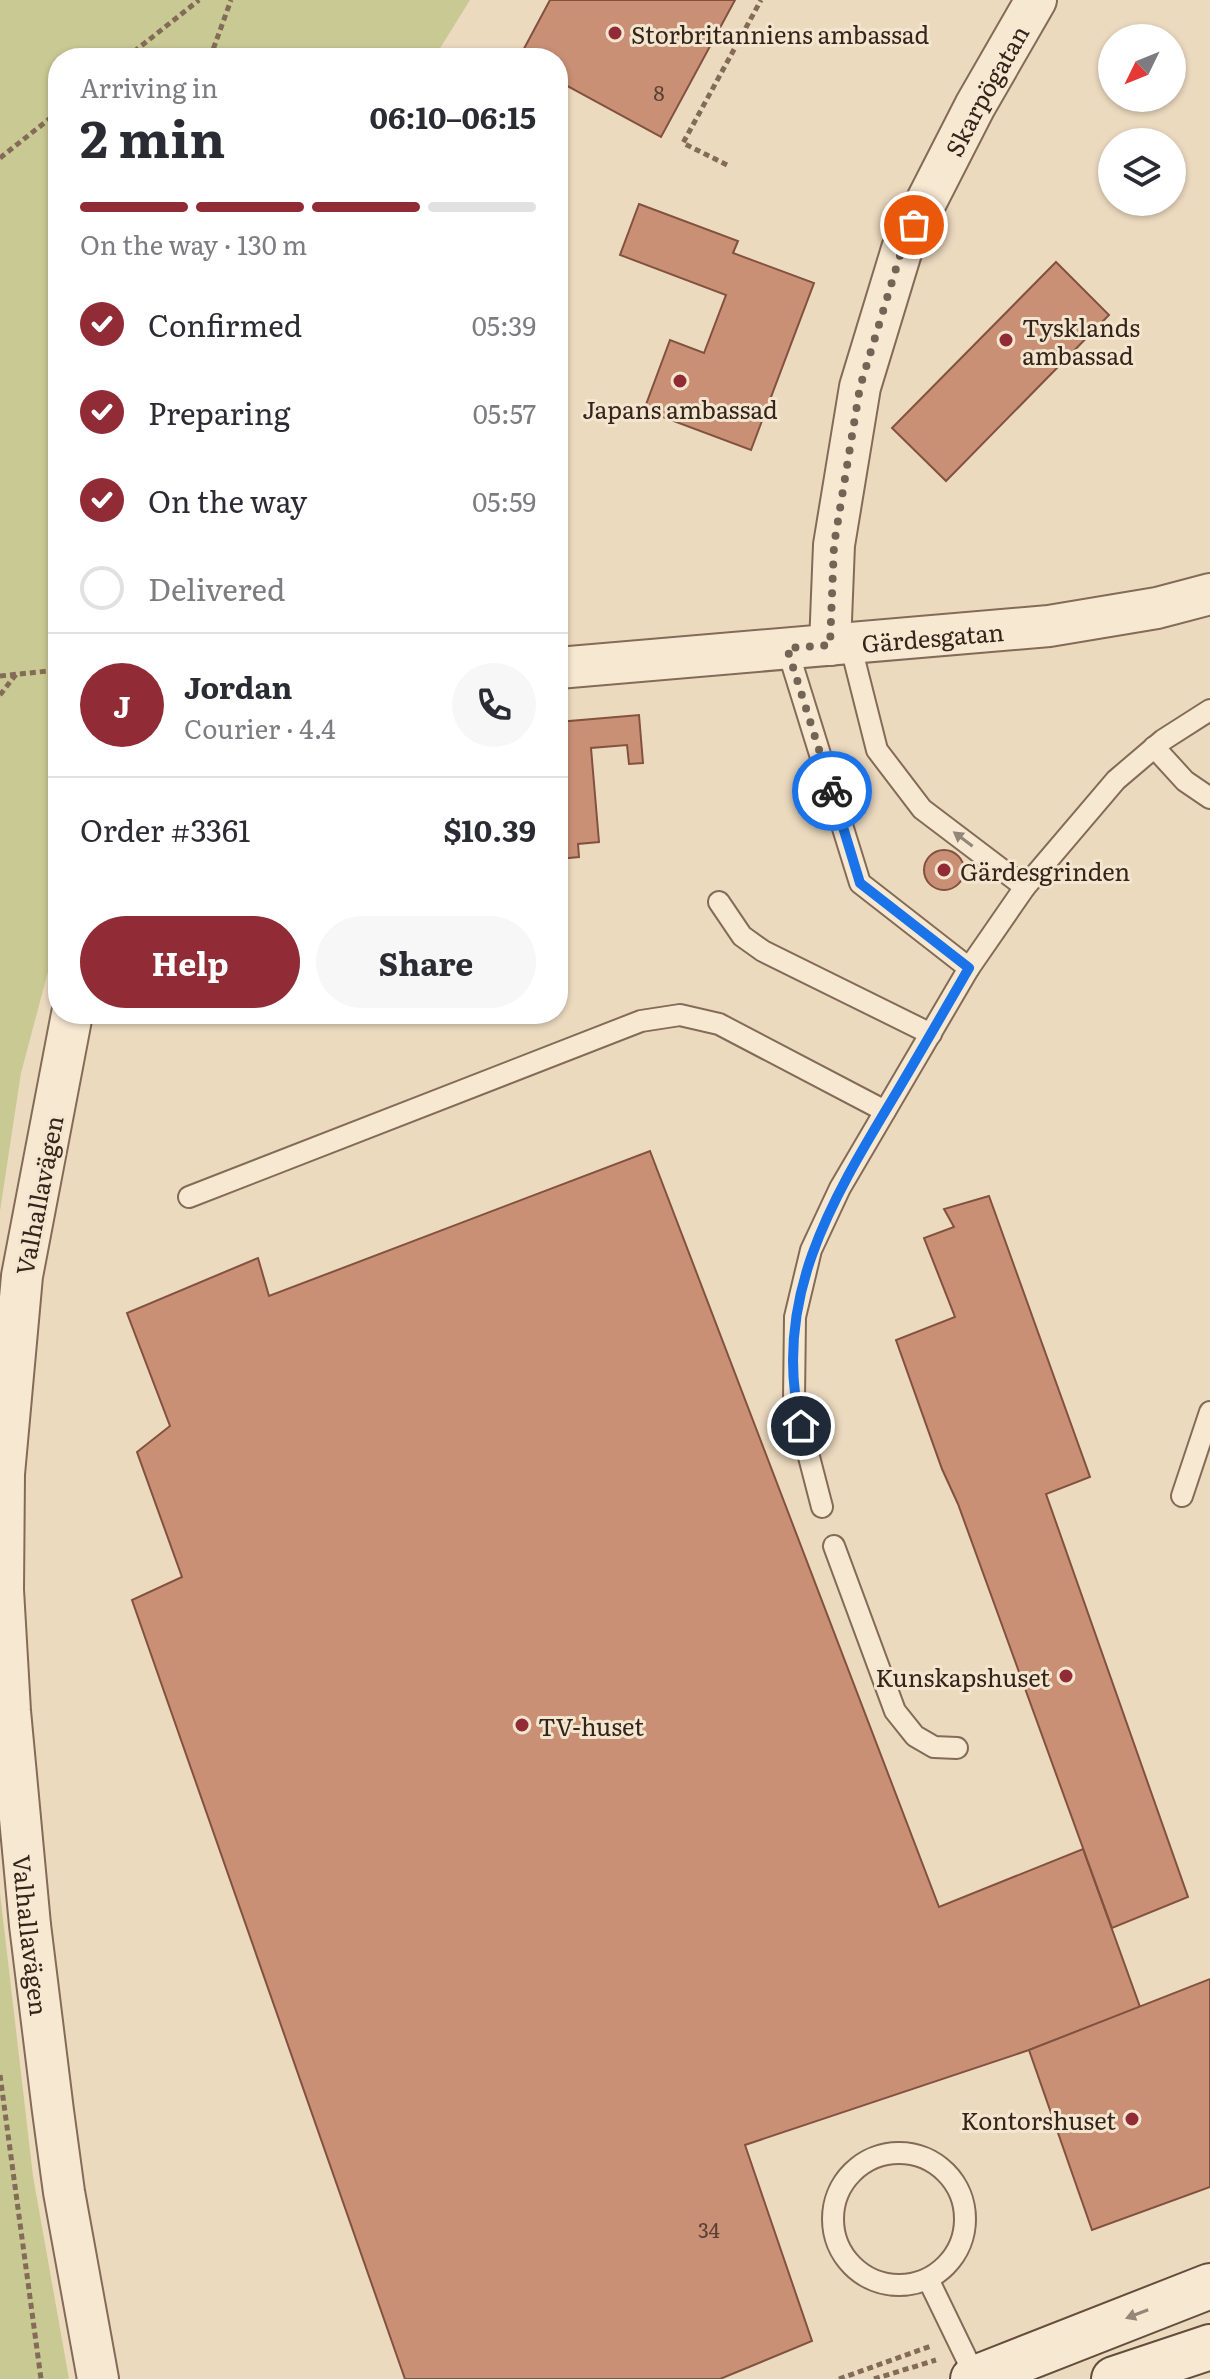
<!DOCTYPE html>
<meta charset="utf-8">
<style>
:root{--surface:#fff;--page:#f7f7f7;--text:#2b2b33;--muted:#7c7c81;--line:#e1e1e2;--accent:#912b36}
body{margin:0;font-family:Literata,serif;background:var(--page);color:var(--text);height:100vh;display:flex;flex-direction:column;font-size:30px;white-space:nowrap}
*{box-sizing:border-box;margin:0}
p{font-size:26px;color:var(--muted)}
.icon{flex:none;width:44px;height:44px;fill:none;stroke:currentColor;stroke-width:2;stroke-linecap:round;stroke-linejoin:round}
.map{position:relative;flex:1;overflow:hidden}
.panel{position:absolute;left:48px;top:48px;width:520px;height:976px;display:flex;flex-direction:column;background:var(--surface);border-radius:32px;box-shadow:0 2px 6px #0004}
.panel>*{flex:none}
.needle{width:52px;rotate:227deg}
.buttons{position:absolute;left:1098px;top:24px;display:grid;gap:16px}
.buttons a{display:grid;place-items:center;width:88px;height:88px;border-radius:50%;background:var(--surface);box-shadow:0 2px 6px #0004;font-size:40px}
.pin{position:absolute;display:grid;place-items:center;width:68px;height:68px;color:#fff;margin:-34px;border:4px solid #fff;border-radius:50%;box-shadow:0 2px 8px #0007}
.courier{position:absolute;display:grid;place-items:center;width:80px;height:80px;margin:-40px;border:6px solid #1a73e8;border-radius:50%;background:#fff;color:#222;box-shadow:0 2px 10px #0007}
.summary em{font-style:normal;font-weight:700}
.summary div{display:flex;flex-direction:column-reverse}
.summary{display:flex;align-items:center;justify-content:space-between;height:136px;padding:0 32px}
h1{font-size:52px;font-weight:700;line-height:60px}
.bar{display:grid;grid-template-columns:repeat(4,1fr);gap:12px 8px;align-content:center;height:96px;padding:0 32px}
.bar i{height:10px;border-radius:6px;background:var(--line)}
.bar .selected{background:var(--accent)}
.bar p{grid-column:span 4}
.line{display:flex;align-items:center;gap:20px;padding:0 32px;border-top:2px solid var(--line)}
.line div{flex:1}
.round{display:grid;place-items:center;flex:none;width:84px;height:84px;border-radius:42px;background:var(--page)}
ol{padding:0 32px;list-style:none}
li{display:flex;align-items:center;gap:24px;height:88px}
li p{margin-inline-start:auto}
li .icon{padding:8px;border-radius:50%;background:var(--accent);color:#fff;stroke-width:4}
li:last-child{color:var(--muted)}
li i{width:44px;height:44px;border:4px solid var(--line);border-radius:50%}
.action{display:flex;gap:16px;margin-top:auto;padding:16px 32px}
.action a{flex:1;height:92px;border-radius:48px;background:var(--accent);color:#fff;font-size:32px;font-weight:700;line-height:92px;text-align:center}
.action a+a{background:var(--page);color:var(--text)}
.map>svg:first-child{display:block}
</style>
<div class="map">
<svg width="1210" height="2379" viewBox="0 0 1210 2379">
<rect width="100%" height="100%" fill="#ecdabf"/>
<g fill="#c9c994">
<polygon points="0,0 470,0 434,58 58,58 58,934 21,1073 0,1211"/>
<polygon points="0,1893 33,2176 69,2379 0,2379"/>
</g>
<g fill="#c99076" stroke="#82523f" stroke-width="2">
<polygon points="550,0 735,0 661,137 558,81 558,58 519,58"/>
<polygon points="639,204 738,241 733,253 814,283 751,450 644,410 670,340 704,353 726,295 620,255"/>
<polygon points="1056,262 1109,315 946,481 892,428"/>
<polygon points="639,715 643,763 629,764 627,745 591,748 599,842 578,844 579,857 558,859 558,722"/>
<circle cx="944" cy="870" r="20"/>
<polygon points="650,1151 939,1907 1083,1849 1140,2007 1029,2050 745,2145 812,2341 720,2379 405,2379 132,1600 182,1577 137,1452 170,1426 127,1313 258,1258 269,1296"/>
<polygon points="989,1196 1090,1477 1046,1494 1188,1897 1112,1928 958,1504 942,1469 896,1340 955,1317 924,1238 954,1227 944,1209"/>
<polygon points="1210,1979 1210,2187 1092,2230 1029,2050"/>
</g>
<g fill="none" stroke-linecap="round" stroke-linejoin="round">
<g stroke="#846b58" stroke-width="24">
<g id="lane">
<polyline points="850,643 877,750 922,809 1025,887"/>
<polyline points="787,648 860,883 969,968"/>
<polyline points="1154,747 1185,781 1210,798"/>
<polyline points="719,902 742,936 763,951 931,1034"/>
<polyline points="189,1197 641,1021 680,1015 719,1024 885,1111"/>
<polyline points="1182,1496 1210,1412"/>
<polyline points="822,1507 794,1399 795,1317 811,1250 840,1188 969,968 1025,887 1116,780 1163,740 1210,710"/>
<polyline points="834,1546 895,1711 915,1736 934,1747 957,1748"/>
<circle cx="899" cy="2219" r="66"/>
<polyline points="928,2279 976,2378"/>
</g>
</g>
<g stroke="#846b58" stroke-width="44">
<g id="street">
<path id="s1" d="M830,645L834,545L860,387L902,249L975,106L1036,0"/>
<path id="s2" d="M558,668L1049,626L1157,608L1210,594"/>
<path id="s3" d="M72,1014L22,1276L4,1474L3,1590L10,1711L30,1925L53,2111L64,2192L98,2379"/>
</g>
</g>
<g stroke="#654c3c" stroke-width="48">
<g id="secondary">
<polyline points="973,2379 1210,2286"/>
<polyline points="1114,2379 1210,2347"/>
</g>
</g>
<g stroke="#846b58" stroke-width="5" stroke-dasharray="6 4" stroke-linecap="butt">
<polyline points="126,58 199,0"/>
<polyline points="210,58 231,0"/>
<polyline points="0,158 58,112"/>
<polyline points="727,165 683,143 761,0"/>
<polyline points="0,676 58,670"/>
<polyline points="0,695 17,673"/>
<polyline points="0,2075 41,2379"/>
<polyline points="839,2379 931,2346"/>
<polyline points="874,2379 936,2360"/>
</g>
<use href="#lane" stroke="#f7e8d2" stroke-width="20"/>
<use href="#street" stroke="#f7e8d2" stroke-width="40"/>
<use href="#secondary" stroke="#f7e8d2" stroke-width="44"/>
</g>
<defs><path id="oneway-solid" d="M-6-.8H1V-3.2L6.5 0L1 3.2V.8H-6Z" transform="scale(2)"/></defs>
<g fill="#968677">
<use href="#oneway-solid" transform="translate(963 839) rotate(-143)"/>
<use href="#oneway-solid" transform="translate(1137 2314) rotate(159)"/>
</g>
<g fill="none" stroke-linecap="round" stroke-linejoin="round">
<polyline stroke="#746455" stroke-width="8" stroke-dasharray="0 14.4" points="832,791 787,648 830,645 834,545 860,387 902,249 914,225"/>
<path stroke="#1a73e8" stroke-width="10" d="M801,1426C770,1300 833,1198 895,1095C920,1053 944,1011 969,968L860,883L832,791"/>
</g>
<g fill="#912b36" stroke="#f4e5ce" stroke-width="3">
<circle cx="615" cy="33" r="8"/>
<circle cx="1006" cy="340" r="8"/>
<circle cx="680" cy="381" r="8"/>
<circle cx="944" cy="870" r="8"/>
<circle cx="1066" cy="1676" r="8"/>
<circle cx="522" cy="1725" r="8"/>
<circle cx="1132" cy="2119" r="8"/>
</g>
<g text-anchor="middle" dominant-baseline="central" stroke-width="6" stroke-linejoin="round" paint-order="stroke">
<g font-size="20" fill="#594032">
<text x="659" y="92">8</text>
<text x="709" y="2229">34</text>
</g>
<g font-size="24" fill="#34251c" stroke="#f4e5ce" text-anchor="start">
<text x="631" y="33">Storbritanniens ambassad</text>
<text x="1022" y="326">Tysklands<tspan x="1022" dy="28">ambassad</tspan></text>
<text x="680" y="408" text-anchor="middle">Japans ambassad</text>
<text x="960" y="870">Gärdesgrinden</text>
<text x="1050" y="1676" text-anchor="end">Kunskapshuset</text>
<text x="538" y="1725">TV-huset</text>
<text x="1116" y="2119" text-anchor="end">Kontorshuset</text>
</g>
<g font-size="24" fill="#34251c" stroke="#f4e5ce">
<text stroke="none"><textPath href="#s1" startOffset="584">Skarpögatan</textPath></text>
<text stroke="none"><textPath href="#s2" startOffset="376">Gärdesgatan</textPath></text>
<text transform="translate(38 1195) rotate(-79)">Valhallavägen</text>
<text stroke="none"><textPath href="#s3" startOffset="928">Valhallavägen</textPath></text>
</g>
</g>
</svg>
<div class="buttons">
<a><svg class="needle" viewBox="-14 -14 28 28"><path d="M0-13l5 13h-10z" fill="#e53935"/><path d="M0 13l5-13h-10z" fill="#7c7c81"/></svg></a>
<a><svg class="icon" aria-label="layers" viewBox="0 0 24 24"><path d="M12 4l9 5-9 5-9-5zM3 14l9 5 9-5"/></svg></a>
</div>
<div class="pin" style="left:914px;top:225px;background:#ea580c"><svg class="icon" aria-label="bag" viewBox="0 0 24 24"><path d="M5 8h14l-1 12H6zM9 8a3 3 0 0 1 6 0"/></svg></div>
<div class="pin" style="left:801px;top:1426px;background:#1f2937"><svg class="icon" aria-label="home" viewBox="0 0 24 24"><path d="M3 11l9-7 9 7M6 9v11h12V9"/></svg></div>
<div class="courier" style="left:832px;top:791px"><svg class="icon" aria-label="bike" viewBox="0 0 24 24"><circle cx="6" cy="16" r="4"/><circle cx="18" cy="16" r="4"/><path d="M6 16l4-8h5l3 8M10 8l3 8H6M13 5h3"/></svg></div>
<section class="panel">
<div class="summary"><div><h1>2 min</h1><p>Arriving in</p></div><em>06:10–06:15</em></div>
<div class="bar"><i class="selected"></i><i class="selected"></i><i class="selected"></i><i></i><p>On the way · 130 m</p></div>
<ol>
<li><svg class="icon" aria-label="check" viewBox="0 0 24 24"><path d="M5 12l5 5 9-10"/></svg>Confirmed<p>05:39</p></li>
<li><svg class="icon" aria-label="check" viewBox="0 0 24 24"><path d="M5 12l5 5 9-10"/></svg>Preparing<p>05:57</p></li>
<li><svg class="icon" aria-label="check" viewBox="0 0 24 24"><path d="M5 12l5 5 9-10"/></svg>On the way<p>05:59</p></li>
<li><i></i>Delivered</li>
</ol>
<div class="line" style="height:144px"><b class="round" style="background:var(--accent);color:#fff">J</b><div><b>Jordan</b><p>Courier · 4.4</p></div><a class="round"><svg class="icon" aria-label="phone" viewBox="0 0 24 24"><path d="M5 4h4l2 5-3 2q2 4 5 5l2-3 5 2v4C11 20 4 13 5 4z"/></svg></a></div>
<div class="line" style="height:104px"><div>Order #3361</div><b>$10.39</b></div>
<div class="action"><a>Help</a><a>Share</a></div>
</section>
</div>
